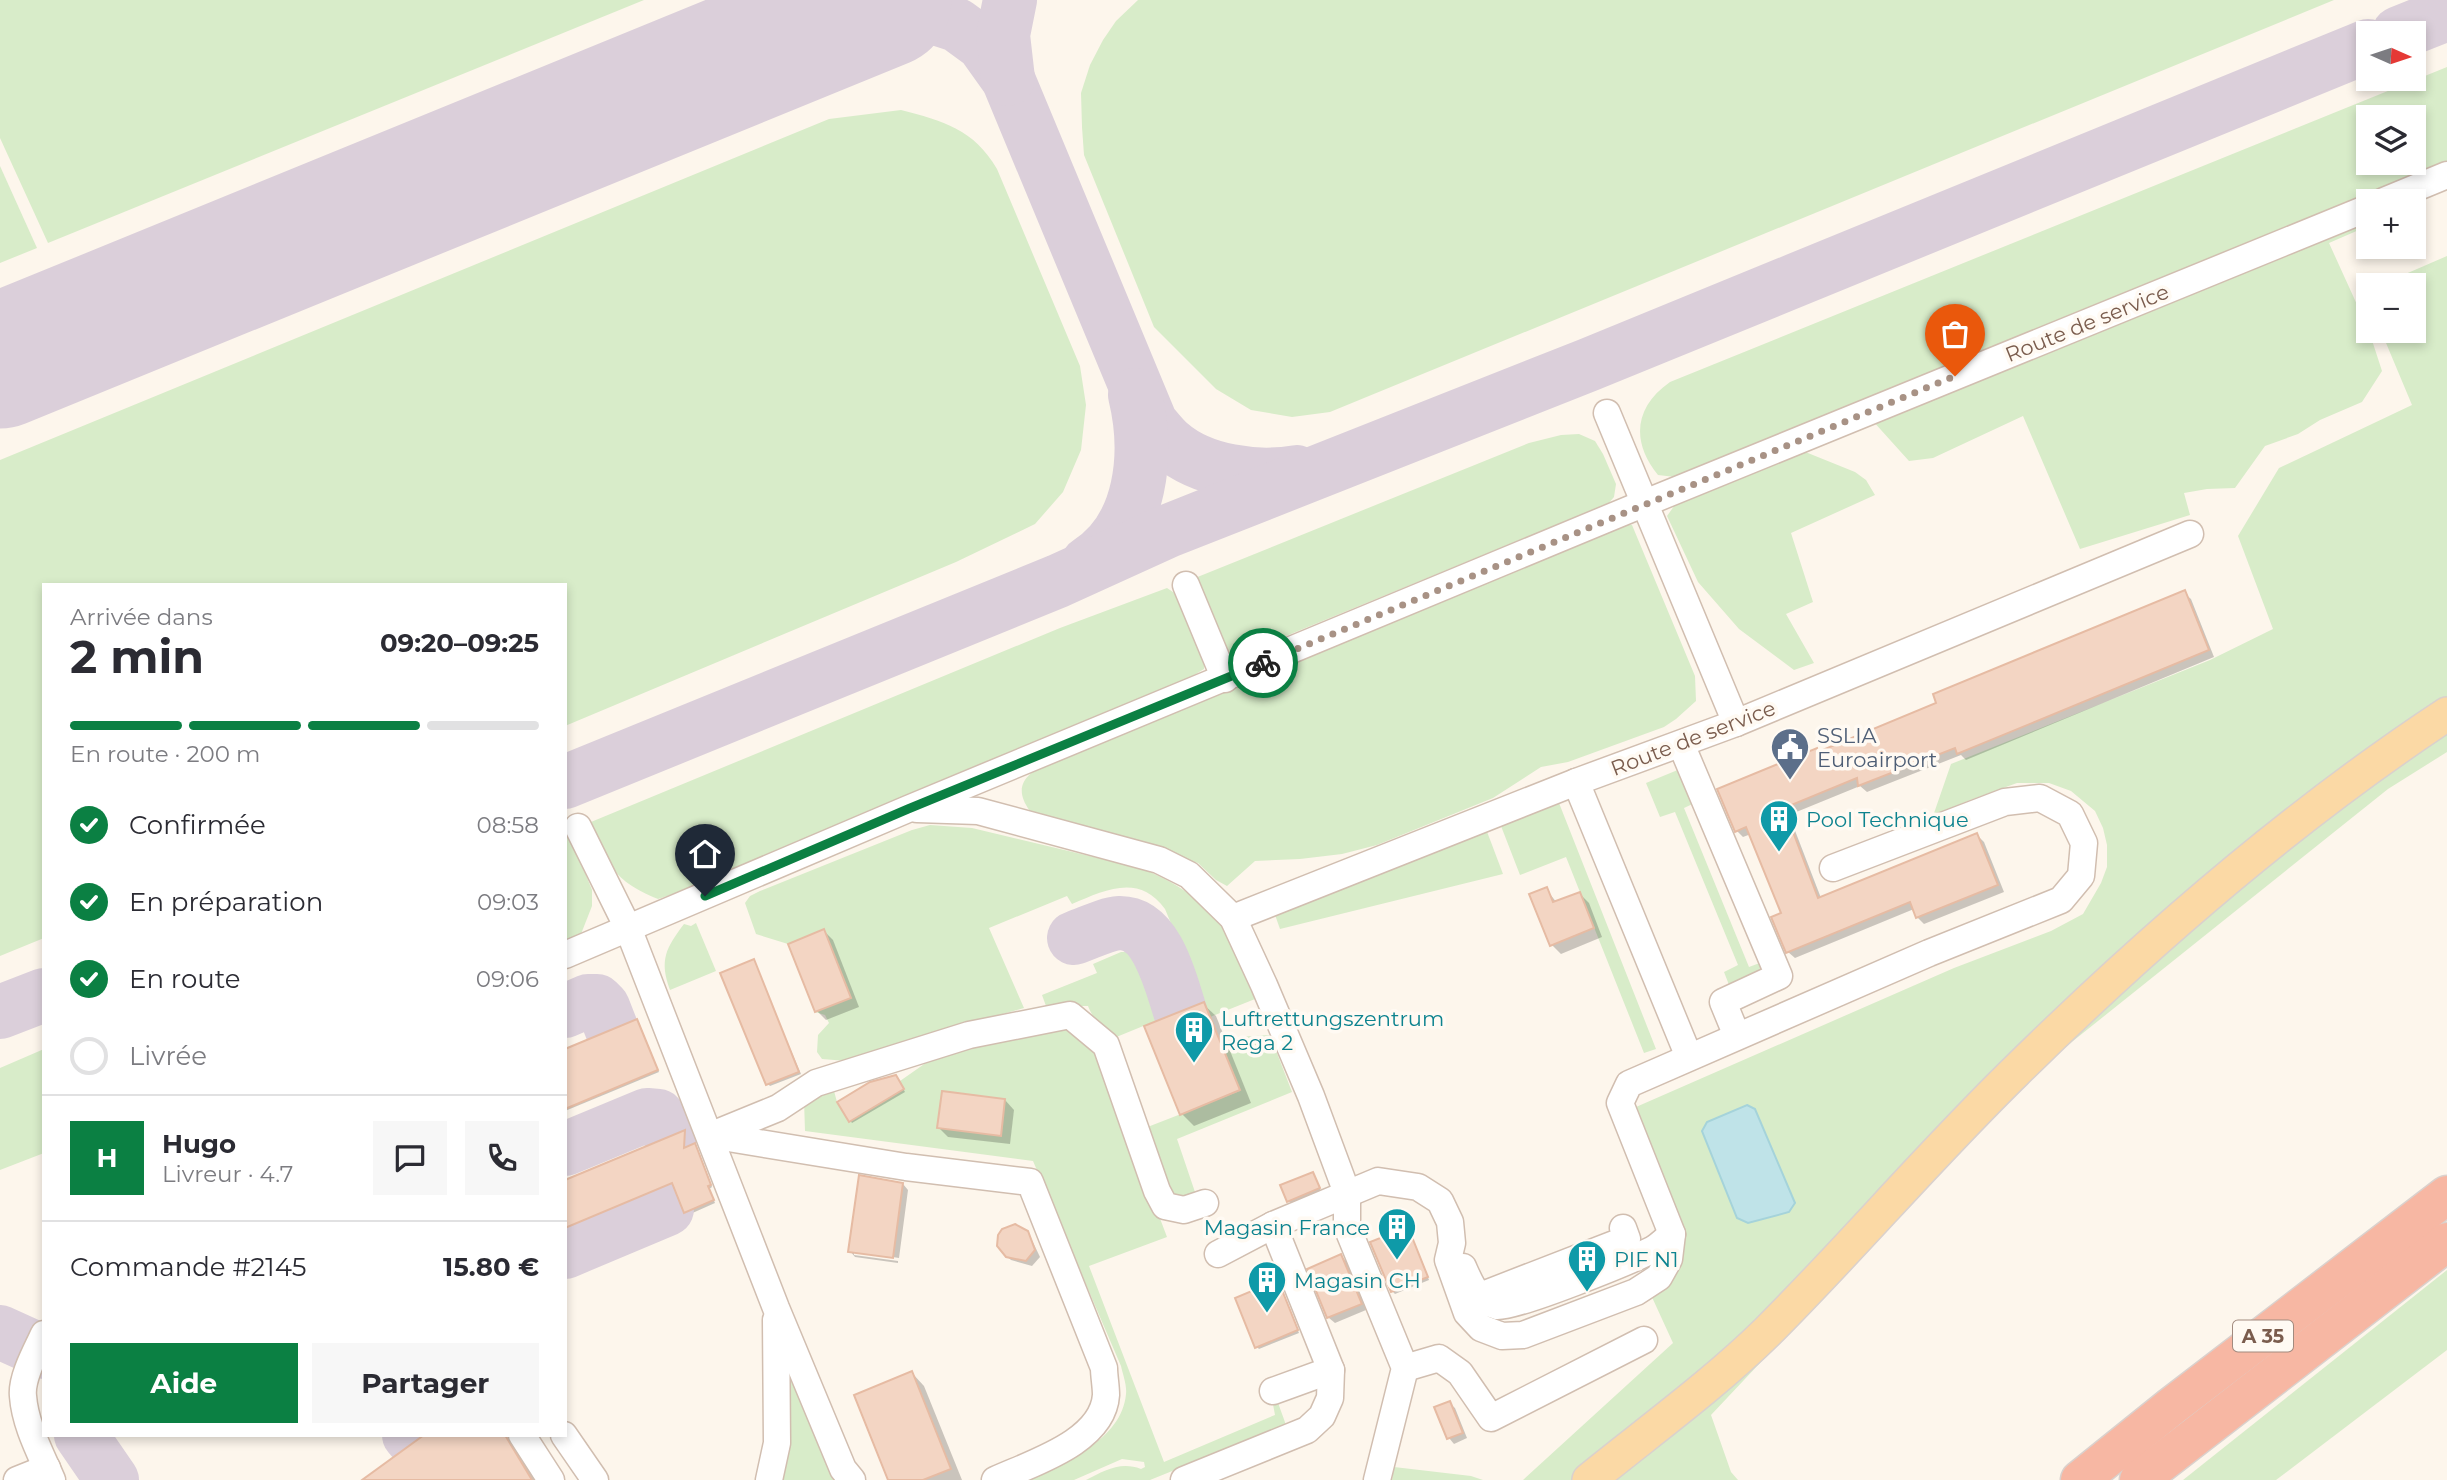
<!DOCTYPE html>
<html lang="fr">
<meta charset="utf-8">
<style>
:root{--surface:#fff;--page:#f7f7f7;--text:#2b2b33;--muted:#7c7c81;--line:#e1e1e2;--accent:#0b8043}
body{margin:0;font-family:Montserrat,sans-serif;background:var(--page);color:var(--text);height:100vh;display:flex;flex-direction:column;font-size:26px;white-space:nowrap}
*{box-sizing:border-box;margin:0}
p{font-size:23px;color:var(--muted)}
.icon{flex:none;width:38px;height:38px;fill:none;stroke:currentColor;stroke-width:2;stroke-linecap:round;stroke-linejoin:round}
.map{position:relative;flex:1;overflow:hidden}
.drawer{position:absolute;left:42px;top:583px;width:525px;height:854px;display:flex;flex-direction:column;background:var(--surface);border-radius:0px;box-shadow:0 4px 10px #0003}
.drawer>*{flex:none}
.needle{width:46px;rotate:93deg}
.buttons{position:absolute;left:2356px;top:21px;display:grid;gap:14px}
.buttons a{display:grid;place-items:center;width:70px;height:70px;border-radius:0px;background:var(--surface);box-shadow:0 4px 10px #0003;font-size:35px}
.pin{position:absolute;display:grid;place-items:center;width:60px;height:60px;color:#fff;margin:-72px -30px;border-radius:50% 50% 50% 0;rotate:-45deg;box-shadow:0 0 7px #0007}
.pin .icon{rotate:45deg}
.courier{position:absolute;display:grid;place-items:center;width:70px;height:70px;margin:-35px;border:5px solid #0b8043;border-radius:50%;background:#fff;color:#222;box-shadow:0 2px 9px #0007}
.headline em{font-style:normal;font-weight:700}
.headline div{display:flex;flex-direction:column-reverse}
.headline{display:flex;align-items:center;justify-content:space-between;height:119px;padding:0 28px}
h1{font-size:46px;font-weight:700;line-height:52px}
.bar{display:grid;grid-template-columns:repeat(4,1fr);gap:10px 7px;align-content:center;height:84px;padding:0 28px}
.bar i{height:9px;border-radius:5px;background:var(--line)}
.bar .selected{background:var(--accent)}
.bar p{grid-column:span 4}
.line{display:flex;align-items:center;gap:18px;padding:0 28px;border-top:2px solid var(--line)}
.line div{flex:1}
.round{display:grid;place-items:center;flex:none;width:74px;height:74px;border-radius:0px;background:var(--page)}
ol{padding:0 28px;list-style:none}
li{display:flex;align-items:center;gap:21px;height:77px}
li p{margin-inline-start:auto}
li .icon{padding:7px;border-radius:50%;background:var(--accent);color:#fff;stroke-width:4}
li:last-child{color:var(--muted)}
li i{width:38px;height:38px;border:4px solid var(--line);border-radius:50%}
.cta{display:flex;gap:14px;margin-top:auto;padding:14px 28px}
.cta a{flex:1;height:80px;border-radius:0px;background:var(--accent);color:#fff;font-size:28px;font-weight:700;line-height:80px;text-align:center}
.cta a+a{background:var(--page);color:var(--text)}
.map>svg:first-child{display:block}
</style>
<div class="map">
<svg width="2447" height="1480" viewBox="0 0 2447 1480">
<rect width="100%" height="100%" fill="#fdf6ec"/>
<g fill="#d8ecc9" fill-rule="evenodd">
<polygon points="0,0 644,0 48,243 0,138"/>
<polygon points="1138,0 2334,0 1330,412 1292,417 1251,410 1216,389 1154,327 1084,155 1082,127 1081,93 1090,65 1103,40 1116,21"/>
<path d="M2447,67V162L1675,477L1658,475C1631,442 1634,407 1670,382ZM2368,117H2413V163H2368Z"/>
<path d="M901,110C943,121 974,129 997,169L1080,366L1086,405L1081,450L1063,492L1035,524L956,562L565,726V584H44V938L0,956V460L829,119Z"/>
<polygon points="0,166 37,248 0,263"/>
<polygon points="2368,215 2368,226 2329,243 2369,331 2382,371 2362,402 2320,420 2298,434 2265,446 2235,488 2207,489 2184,493 2190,515 2080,549 2023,416 1933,458 1909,461 1872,420"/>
<polygon points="2447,256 2447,752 2388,789 2033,1073 1711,1415 1731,1472 1738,1480 1523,1480 1673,1343 1651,1295 1680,1269 1684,1229 1636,1107 1954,968 2051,931 2083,914 2101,883 2107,867 2107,845 2103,828 2095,811 2071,791 2049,783 2017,783 1970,800 1933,816 1951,764 2210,660 2273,629 2238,536 2279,468 2412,405 2381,331 2413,331 2413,285 2380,285"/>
<polygon points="1579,434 1595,441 1603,454 1616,484 1614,497 1608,504 1227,660 1195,578 1529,443 1561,435"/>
<polygon points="1798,449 1855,472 1866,480 1875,495 1791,533 1813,602 1786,614 1814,663 1794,670 1739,629 1698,582 1667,516 1682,495"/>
<path d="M1624,525H1632L1695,676L1696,701L1676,719L1664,727L1568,762L1541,767L1493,798L1377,845L1342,854L1300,859L1255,861L1227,886L1216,880L1198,863L1030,811C1002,773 1052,763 1080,750Z"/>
<path d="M1167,588L1182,598L1205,654L1204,669L1186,680L700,885L658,899C612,880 609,865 591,822L1060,628Z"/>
<polygon points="1685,767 1699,801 1684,808 1749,967 1765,961 1770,974 1731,990 1724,972 1738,965 1675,812 1660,817 1646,783"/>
<polygon points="1559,803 1656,1049 1644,1053 1566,857 1520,875 1501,826"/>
<path d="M930,825L972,828L1140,868C1174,881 1207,902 1227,933C1239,952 1246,978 1255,999L1210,1017L1165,909C1139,873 1105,890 1072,904L1067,896L989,928L1024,1008L941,1031L859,1062L822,1059L817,1052L818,1035L829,1023L825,1015L815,1012L851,997L824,929L788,944L756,934L745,903L750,896L760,891L912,830Z"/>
<polygon points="1486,829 1503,874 1280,929 1274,912"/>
<polygon points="569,833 592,890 592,906 581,934 565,941 565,835"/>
<path d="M696,923L716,971L670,990C659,960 666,948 684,924L691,926Z"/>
<path d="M1121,952H1128L1134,957L1158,1020L1109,1040C1103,1028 1093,1019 1088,1006H1046L1042,995L1097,973L1093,964Z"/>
<path d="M1073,1028L1094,1044L1167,1237L1089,1266L1164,1462L1275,1415L1272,1399L1277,1400L1286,1425L1150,1480H1086C1104,1471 1120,1461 1141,1469L1145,1467L1144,1462L1122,1459L1074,1480H1026C1063,1464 1122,1440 1126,1394C1127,1385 1123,1375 1121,1366L1033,1161L805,1131L804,1100L834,1091L837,1102L849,1121L904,1089L900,1081L930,1060L970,1047Z"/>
<polygon points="1270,1035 1292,1092 1177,1139 1196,1195 1172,1196 1145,1128 1240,1091 1218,1038"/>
<polygon points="44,1049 44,1153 0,1170 0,1068"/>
<polygon points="2447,1270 2447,1350 2276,1480 2183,1480"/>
<polygon points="791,1369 838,1480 778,1480 786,1370"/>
<polygon points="1394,1467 1471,1476 1483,1480 1392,1480"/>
</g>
<polygon fill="#bfe3e8" stroke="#a5d3da" stroke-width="2" points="1747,1105 1755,1109 1795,1203 1789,1212 1748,1223 1737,1218 1702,1131 1707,1122"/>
<g fill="#0003">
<polygon points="2184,593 2191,599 2214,657 1966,760 1961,755 1867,792 1860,786 1789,815 1821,898 1977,835 1984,842 2004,892 1924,924 1917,917 1914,909 1795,958 1788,952 1783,913 1751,834 1743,837 1737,831 1816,750 1819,753 1939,704"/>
<polygon points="1546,889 1557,903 1580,894 1589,903 1602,937 1561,954 1552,945"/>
<polygon points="824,931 833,940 859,1007 826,1020 817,1011"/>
<polygon points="753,961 801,1074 770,1086 768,1084"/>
<polygon points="1203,1004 1216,1016 1251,1103 1194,1126 1182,1114"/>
<polygon points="639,1023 659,1072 565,1111 565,1051"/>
<polygon points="898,1079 905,1092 852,1123 850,1120"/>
<polygon points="1005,1100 1014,1110 1010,1144 948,1137 939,1128"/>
<polygon points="685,1132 687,1134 686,1149 694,1145 697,1147 712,1187 709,1189 715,1203 688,1215 674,1185 565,1231 565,1182"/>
<polygon points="1313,1174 1321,1191 1291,1203 1289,1201"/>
<polygon points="903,1184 908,1190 899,1258 854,1251 854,1255 898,1261 898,1263 855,1257 850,1251"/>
<polygon points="1024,1230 1030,1236 1040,1257 1032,1266 1011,1260 1004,1254"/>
<polygon points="1410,1232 1429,1280 1395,1294 1392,1291"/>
<polygon points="1341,1256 1347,1262 1366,1310 1335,1323 1329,1318 1310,1270"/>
<polygon points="1278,1282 1299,1333 1259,1349 1257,1347"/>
<polygon points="912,1373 924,1386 962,1480 890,1480"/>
<polygon points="1449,1403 1455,1408 1467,1438 1454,1444 1449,1438"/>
<polygon points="427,1435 506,1435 536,1480 365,1480"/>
</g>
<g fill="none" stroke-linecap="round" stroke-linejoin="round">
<g stroke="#dbcfda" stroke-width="54">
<path d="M842,17L880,10L923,14L957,25L983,44L1008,79L1151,423C1157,430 1163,438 1170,444C1202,472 1257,479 1297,472"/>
<polyline points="2399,33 2447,14"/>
<polyline points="1008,79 1003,35 1010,0"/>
<path d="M1088,563C1143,528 1149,453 1135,395"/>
<polyline points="565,782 1058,581 1168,531 1588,365 2368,46"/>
<path d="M1074,938C1089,933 1105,924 1120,923C1158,923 1171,984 1180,1011"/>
<polyline points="565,1011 588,1001 597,1001 603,1007 612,1030"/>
<polyline points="0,1012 44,995"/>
<polyline points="565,1149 647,1115 658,1116 665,1123 670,1136"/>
<polyline points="565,1252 667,1209"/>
<polyline points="0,1332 44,1352"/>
<polyline points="81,1435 112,1480"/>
<polyline points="409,1435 415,1442"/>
</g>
<polyline stroke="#dbcfda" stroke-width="135" points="0,361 884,0"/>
</g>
<g fill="#f3d5c3" stroke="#e6bba3" stroke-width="2">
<polygon points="2185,590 2209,650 1957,754 1955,748 1858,786 1857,778 1784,808 1818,898 1977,833 1998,885 1916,918 1910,902 1786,953 1771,917 1781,913 1746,827 1735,832 1717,789 1817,748 1818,752 1936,703 1933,694"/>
<polygon points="1547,887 1553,902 1580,892 1594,928 1550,946 1529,894"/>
<polygon points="824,929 851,998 815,1012 788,944"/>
<polygon points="754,959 799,1072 766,1085 720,973"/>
<polygon points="1204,1002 1240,1090 1180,1115 1144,1026"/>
<polygon points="637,1019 658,1070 565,1109 565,1049"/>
<polygon points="896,1075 904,1089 849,1122 837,1102 870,1082"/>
<polygon points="942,1091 1005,1099 1001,1136 937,1128"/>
<polygon points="685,1130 684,1148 695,1143 711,1185 708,1186 714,1200 684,1213 672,1183 565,1228 565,1180"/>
<polygon points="1313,1172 1320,1188 1287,1202 1280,1185"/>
<polygon points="859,1175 903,1183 893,1258 848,1252"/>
<polygon points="1015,1224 1028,1231 1035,1250 1026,1261 1006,1257 997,1246 998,1235 1002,1229"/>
<polygon points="1408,1227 1428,1277 1391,1292 1370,1242"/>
<polygon points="1341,1254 1362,1304 1327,1318 1307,1269"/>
<polygon points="1278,1280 1298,1330 1255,1348 1235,1298"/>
<polygon points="912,1371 951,1469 923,1480 888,1480 854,1395"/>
<polygon points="1450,1401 1463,1433 1447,1439 1434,1407"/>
<polygon points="424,1435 505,1435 532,1480 362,1480"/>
</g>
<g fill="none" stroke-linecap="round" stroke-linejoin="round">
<g stroke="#d1beb0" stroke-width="29">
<g id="minor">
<polyline points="2384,201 2447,175"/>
<polyline points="1607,413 1736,723"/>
<polyline points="1186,585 1225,679"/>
<polyline points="1681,744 1779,976 1723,1002 1737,1036"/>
<polyline points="1576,782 1689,1057"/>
<polyline points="917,809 978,811 1159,860 1189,875 1233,918 1264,985 1311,1096 1347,1193 1347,1227 1405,1368 1377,1480"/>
<polyline points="578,827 628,928 776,1308 843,1469 852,1480"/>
<polyline points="1233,918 1576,782 1736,723 2190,534"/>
<polyline points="565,955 908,809 1645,503 2368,208"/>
<path d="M710,1135L906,1167L1030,1182L1104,1368C1104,1376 1106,1386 1106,1395C1103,1442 1032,1463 995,1480"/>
<polyline points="712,1135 778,1108 816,1083 969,1035 1070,1015 1106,1045 1157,1191 1165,1206 1184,1210 1205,1203"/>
<polyline points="1218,1254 1273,1225"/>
<path d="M1463,1267C1471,1285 1477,1301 1497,1306C1510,1310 1639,1258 1655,1248C1661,1244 1667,1238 1672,1234"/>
<polyline points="1480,1296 1627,1239 1623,1228"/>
<path d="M44,1334C36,1351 21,1378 23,1396C25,1425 41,1454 52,1480"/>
<polyline points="1405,1368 1439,1358 1460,1373 1491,1418 1644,1340"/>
<polyline points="1273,1391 1331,1370"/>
<polyline points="522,1435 551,1480"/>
<polyline points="564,1435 595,1480"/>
<polyline points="17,1480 47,1468"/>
<polyline points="769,1480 777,1443 776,1320"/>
<polyline points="1184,1480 1307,1430 1322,1416 1330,1398 1331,1370 1273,1225 1378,1181 1418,1187 1440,1201 1450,1222 1452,1243 1448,1260 1467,1313 1481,1328 1502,1336 1523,1335 1636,1292 1659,1277 1669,1259 1672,1234 1620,1103 1629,1084 1929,953 2061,900 2081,876 2084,843 2070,814 2040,798 2005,802 1833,868"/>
</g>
</g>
<g stroke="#dad1cd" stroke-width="36">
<path id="major" d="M1589,1480C1648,1432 1713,1385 1767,1332C1852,1247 1929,1156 2015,1072C2147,942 2292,816 2447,714"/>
</g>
<g stroke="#dad1cd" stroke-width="41">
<g id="highway">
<polyline points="2080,1480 2172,1406 2447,1195"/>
<polyline points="2139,1480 2447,1242"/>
</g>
</g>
<use href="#minor" stroke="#fff" stroke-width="26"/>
<use href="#major" stroke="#fbd9a5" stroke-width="33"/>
<use href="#highway" stroke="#f7b7a3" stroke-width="38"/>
</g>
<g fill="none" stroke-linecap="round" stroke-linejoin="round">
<polyline stroke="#a89285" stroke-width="7" stroke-dasharray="0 12.6" points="1263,663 1955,376"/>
<polyline stroke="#0b8043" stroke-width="9" points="705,896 908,809 1263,663"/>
</g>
<defs>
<g id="civic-pin" transform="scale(2.0125)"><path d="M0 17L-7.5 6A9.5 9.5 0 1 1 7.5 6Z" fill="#5c6f8a" stroke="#fffaf3"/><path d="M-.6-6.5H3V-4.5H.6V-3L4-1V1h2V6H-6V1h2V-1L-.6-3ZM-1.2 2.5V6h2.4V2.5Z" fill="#fff"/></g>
<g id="building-pin" transform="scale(2.0125)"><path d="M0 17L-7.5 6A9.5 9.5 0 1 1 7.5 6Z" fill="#0f9aa8" stroke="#fffaf3"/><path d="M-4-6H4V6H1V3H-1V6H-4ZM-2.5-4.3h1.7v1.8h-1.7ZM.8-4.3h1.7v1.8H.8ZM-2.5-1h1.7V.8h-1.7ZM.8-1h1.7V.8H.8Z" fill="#fff"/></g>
</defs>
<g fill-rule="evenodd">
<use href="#civic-pin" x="1790" y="747"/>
<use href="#building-pin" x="1779" y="819"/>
<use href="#building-pin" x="1194" y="1030"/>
<use href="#building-pin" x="1397" y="1227"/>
<use href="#building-pin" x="1587" y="1259"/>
<use href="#building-pin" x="1267" y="1280"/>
</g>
<g text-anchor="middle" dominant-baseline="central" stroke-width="7" stroke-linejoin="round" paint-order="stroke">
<rect fill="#fffaf3" stroke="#a28b7f" stroke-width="2" x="2233" y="1320.5" width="60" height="31" rx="5"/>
<g font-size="19" font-weight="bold" fill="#7a5c4d">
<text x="2263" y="1336">A 35</text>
</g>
<g font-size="21" fill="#7a5c4d" stroke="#fffaf3">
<text transform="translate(2087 323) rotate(-22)">Route de service</text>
<text transform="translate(1693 738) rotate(-21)">Route de service</text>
</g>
<g font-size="21" fill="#4e5e75" stroke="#fffaf3" text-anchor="start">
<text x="1817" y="735">SSLIA<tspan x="1817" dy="24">Euroairport</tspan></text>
</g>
<g font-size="21" fill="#0d838f" stroke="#fffaf3" text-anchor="start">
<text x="1806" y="819">Pool Technique</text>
<text x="1221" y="1018">Luftrettungszentrum<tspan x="1221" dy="24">Rega 2</tspan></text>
<text x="1370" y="1227" text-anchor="end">Magasin France</text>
<text x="1614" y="1259">PIF N1</text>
<text x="1294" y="1280">Magasin CH</text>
</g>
</g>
</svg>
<div class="buttons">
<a><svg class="needle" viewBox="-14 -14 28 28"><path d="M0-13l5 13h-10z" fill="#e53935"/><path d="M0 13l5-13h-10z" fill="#7c7c81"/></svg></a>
<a><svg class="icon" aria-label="layers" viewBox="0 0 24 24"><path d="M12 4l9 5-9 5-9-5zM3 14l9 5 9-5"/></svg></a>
<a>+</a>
<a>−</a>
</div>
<div class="pin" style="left:1955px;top:376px;background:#ea580c"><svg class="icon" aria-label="bag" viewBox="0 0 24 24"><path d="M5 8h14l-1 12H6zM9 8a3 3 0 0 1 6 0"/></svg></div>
<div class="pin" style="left:705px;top:896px;background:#1f2937"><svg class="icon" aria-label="home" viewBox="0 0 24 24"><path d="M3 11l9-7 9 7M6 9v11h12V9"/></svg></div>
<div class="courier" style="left:1263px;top:663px"><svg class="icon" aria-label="bike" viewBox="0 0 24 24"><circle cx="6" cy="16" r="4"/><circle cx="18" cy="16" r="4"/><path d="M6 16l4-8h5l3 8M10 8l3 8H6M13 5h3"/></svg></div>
<section class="drawer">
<div class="headline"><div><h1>2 min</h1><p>Arrivée dans</p></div><em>09:20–09:25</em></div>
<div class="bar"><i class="selected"></i><i class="selected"></i><i class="selected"></i><i></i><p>En route · 200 m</p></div>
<ol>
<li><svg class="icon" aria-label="check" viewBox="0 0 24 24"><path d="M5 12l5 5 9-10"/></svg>Confirmée<p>08:58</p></li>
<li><svg class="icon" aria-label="check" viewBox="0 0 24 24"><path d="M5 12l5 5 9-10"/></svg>En préparation<p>09:03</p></li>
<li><svg class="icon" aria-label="check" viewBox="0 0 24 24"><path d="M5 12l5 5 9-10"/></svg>En route<p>09:06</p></li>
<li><i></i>Livrée</li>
</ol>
<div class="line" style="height:126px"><b class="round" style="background:var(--accent);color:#fff">H</b><div><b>Hugo</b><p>Livreur · 4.7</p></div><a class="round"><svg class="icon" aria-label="chat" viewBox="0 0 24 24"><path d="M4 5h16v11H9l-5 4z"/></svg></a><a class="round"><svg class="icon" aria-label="phone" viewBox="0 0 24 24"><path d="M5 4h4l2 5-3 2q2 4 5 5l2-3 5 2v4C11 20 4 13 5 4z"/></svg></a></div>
<div class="line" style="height:91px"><div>Commande #2145</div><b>15.80 €</b></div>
<div class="cta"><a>Aide</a><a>Partager</a></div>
</section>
</div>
